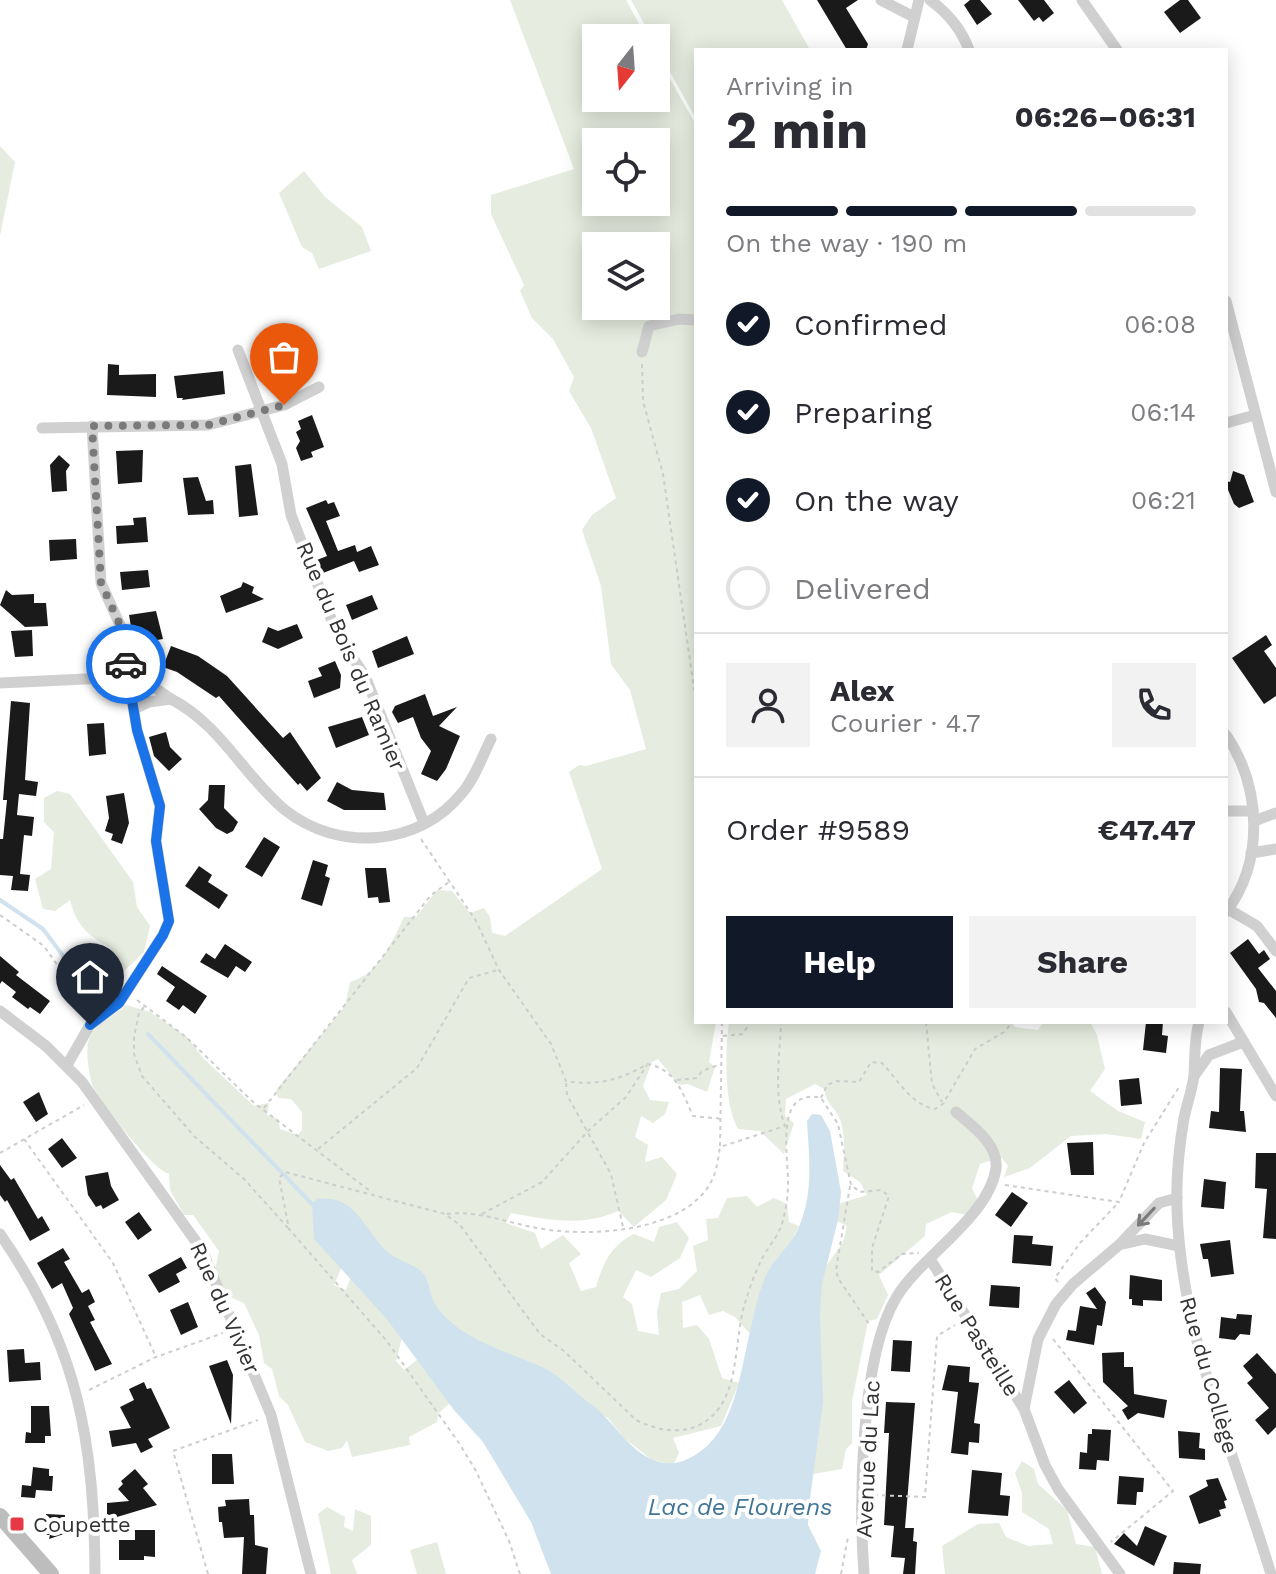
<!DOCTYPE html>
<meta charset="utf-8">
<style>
:root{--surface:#fff;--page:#f2f2f3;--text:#2b2b33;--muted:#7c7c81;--line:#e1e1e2;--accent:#111827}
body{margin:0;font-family:"Work Sans",sans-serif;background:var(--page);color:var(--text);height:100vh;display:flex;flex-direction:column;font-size:30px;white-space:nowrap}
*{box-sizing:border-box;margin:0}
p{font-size:26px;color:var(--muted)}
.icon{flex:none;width:44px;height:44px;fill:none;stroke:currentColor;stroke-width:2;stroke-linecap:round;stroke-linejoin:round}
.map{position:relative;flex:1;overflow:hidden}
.details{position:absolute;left:694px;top:48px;width:534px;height:976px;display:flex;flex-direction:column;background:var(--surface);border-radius:0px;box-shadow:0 4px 20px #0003}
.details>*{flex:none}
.needle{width:52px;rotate:197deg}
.buttons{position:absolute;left:582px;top:24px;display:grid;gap:16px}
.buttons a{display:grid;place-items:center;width:88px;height:88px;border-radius:0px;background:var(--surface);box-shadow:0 4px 20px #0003;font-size:40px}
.pin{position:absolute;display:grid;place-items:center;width:68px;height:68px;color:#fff;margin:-82px -34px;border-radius:50% 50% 50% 0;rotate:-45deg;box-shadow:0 0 8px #0007}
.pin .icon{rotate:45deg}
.courier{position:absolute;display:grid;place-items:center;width:80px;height:80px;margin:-40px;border:6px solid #1a73e8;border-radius:50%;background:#fff;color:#222;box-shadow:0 2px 10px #0007}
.head em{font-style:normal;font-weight:700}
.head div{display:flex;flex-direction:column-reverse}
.head{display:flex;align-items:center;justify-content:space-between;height:136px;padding:0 32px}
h1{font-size:52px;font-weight:700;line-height:60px}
.bar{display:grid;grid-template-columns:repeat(4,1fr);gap:12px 8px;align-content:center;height:96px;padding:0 32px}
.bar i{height:10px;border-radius:6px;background:var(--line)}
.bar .selected{background:var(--accent)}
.bar p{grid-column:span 4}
.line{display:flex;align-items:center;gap:20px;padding:0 32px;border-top:2px solid var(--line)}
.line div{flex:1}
.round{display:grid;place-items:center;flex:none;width:84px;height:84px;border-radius:0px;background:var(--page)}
ol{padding:0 32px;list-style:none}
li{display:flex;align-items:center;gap:24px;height:88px}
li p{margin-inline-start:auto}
li .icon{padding:8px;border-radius:50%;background:var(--accent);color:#fff;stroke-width:4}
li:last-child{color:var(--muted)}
li i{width:44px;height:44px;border:4px solid var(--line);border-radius:50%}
.button{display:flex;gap:16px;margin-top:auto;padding:16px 32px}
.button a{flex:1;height:92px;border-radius:0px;background:var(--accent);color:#fff;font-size:32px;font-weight:700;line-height:92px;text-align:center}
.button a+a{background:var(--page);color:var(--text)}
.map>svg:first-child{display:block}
</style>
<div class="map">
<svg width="1276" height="1574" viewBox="0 0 1276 1574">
<rect width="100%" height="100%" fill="#fff"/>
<g fill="#e6ecdf" fill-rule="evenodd">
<path d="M510,0H626L647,38H596V98H656V54L696,125V1022H716L709,1062L715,1067L707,1092L688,1084L679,1085L658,1059L652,1062L643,1086L650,1100L669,1102L665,1114L653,1123L641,1116L635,1137L648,1145L645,1162L662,1157L677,1174L666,1200L634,1227L618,1211C583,1227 548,1220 511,1213L506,1223L535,1233L541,1249L563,1235L581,1254L569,1263L581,1291L596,1287C603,1263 611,1245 634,1234L654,1242L659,1227L677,1222L689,1238L680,1258L651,1277L636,1270L623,1297L632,1304L638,1331L659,1335L657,1312L661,1293L679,1289L697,1271L693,1246L708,1240L706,1219L718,1218L727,1198L747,1196L757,1207L774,1198L787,1204L789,1222L799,1226L786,1251L770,1268L750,1334L735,1317L723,1311L709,1315L700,1295L682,1302L683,1328L697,1325L709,1339L722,1378L739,1383L721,1426L673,1438L679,1453L673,1465L652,1460L624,1438L608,1418L483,1351L345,1259L334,1285L346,1290L353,1270L405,1326L396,1361L404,1370L422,1356L454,1399L438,1414L437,1422L409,1437L410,1445L352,1457L347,1440L342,1448L328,1451L305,1442L288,1405L279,1396L272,1369L264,1363L259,1335L244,1303L227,1296L215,1270L219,1251L193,1215H184L170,1190L169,1174C152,1169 102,1104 93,1086C89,1077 86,1053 88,1043C91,1025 114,1017 126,1005L150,1012L187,1037L204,1059L254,1106L269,1103L267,1115L278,1119L280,1129L298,1135L302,1130V1112L291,1099L278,1098L276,1090L345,1006L350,982C379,974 392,942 404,917H416L437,890L452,891L470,913L484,908L490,917L492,933L505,936L602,869L569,772L579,765L586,766L646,749L630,690L611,664L601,586L582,530L592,515L616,498L591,428L569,391L574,377L553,339L532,318L520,291L524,285L491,214V195L574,169ZM596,142H656V202H596ZM596,246H656V306H596Z"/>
<polygon points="631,0 782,0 810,50 696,50 696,119 656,46 656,38 652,38"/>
<polygon points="0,146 15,162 0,236"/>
<polygon points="304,171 325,197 362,227 371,251 319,269 312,253 302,247 279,193"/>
<path d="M57,791L70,794L133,882L137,907L150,926L144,952L124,971L115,997L97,1000L89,974L92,962L103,964L111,957V948C87,935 77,926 70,900L55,911L43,909L35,879L51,869L54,832L44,822V798Z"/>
<path d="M729,1022H1011L1015,1027L1038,1030L1043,1022H1090L1097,1035L1105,1069L1090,1091L1118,1111L1145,1122L1141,1139L1106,1134L1071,1136L1030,1168L1004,1177L1008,1166L1001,1157L980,1164L972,1188L980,1205L972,1216L952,1212L926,1224L925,1236L879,1275L888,1295L877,1319L868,1321L852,1401V1443L846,1449L842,1469L802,1476L818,1278L843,1242L847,1226L835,1220L833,1211L841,1203L867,1195L860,1182L843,1171C844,1154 846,1133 839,1117C834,1106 828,1107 824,1089L815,1084L786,1099L785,1116L794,1123L784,1154L760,1131L738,1129C724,1104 725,1051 729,1022Z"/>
<polygon points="1022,1461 1034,1469 1038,1484 1067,1510 1076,1544 1095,1547 1102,1574 945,1574 942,1546 978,1524 999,1523 1006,1537 1028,1546 1053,1544 1049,1529 1022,1512 1022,1493 1015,1473"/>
<polygon points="327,1507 345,1517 344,1527 353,1531 355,1509 371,1516 371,1545 352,1560 357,1574 331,1574 318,1514"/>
<polygon points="437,1542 446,1574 417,1574 410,1550"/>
</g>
<path fill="#cfe2ee" d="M812,1114L821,1115L830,1131L841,1192L838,1220L822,1284L820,1314L823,1402L809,1506L808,1525L821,1551L815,1574H551L531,1522L483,1442L454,1410L386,1318L314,1239L312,1204L317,1199C358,1194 363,1231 389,1253C398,1261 412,1263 421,1271C430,1279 429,1295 435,1304C457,1339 509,1352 544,1368C561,1376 576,1394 592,1405C613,1421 625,1445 649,1458C660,1464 672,1465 683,1461C734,1442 739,1377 750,1332C755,1312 759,1286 770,1268C779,1254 791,1244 798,1229C814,1195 809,1157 807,1121Z"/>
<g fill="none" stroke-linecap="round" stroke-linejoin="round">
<g stroke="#cfe2ee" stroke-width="4">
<polyline points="0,900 43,929 70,965"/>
<polyline points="148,1034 312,1204"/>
</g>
</g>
<g fill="#1a1a1a">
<polygon points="817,0 858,0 846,8 868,44 866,50 847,50"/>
<polygon points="970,0 980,0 992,14 977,25 964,5"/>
<polygon points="1018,0 1044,0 1054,13 1043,22 1039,17 1034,21"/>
<polygon points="1180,0 1188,0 1201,18 1180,33 1164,12"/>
<polygon points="295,348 304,364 275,380 266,364"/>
<polygon points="108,364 119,365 119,375 156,374 156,397 107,395"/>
<polygon points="223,371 225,394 182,400 183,398 177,398 174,376"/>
<polygon points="312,415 324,447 311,452 313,457 301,461 296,448 300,441 296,432 301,429 298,421"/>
<polygon points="143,450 142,482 118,484 116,451"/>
<polygon points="59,455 70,465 66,471 67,491 52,492 50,465"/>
<polygon points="251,464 258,515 239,517 235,466"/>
<polygon points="1233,471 1244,475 1254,502 1239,508 1234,504 1226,485 1226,481 1230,482"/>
<polygon points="198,477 206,501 213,500 214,514 188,515 183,478"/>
<polygon points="326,500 328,504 334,502 340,516 326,521 338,551 355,545 357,552 371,546 379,565 359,572 354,561 323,573 317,560 327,556 306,508"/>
<polygon points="146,517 148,542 117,544 116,526 134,525 133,518"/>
<polygon points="76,539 77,559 50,561 49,540"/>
<polygon points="148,570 150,587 122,590 120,572"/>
<polygon points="243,582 254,587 252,593 264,599 226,613 220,596 241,587"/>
<polygon points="6,590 12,595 34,594 34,603 46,603 48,626 25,627 0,605"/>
<polygon points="372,595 378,609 352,620 346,605"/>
<polygon points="156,611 163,639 134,644 129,615"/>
<polygon points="297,624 303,638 278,649 262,642 268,627 278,631"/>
<polygon points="32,630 33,656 15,657 11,631"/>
<polygon points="1266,635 1272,645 1264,651 1276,668 1276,696 1264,704 1232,658"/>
<polygon points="407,636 414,654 378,668 372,651"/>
<polygon points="171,646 198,656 227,676 283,738 290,732 321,778 307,791 300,783 298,785 219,696 216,698 177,672 163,667"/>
<polygon points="335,661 341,675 340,688 314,698 308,681 322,676 318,668"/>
<polygon points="425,694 433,716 457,707 439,726 460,736 446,769 437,781 421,774 431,751 421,738 413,717 398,723 392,712 395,706"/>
<polygon points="11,701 30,703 25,780 38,782 36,796 19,794 17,815 34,817 32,836 24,835 20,874 30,875 28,891 11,890 13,876 0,875 0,839 3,839 7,800 3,800"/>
<polygon points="362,717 369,735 336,748 328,727"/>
<polygon points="104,723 106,754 89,756 87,724"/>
<polygon points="166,732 170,747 182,759 169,771 154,756 149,737"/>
<polygon points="337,782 352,790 384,793 386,810 344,810 327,801"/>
<polygon points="209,785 225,785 224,808 238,822 233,831 227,834 216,828 199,809 208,800"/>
<polygon points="124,793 129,823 122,844 111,840 113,834 105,831 109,818 106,796"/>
<polygon points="264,837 280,847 262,877 245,867"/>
<polygon points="313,860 328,865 325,876 330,878 322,906 301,899"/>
<polygon points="199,866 212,875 208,882 228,895 219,909 185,886"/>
<polygon points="365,868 386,868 390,902 379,903 378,897 368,898"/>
<polygon points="1248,939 1259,954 1264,950 1270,959 1258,968 1276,991 1276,1018 1264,1003 1259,1002 1256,989 1230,953"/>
<polygon points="225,944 252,962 245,972 236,966 228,978 200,962 206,953 215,959"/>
<polygon points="0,956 19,972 16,975 50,1001 40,1014 30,1007 28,1009 12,997 16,992 2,981 0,984"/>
<polygon points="162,966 207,996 195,1014 183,1005 179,1010 166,1001 175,987 157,974"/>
<polygon points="1146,1022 1163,1022 1162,1035 1168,1036 1166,1053 1143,1050"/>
<polygon points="1220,1068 1242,1069 1240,1111 1244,1111 1246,1132 1209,1128 1211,1111 1219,1112"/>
<polygon points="1139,1078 1142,1104 1121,1106 1119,1080"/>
<polygon points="39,1092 48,1114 36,1122 23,1102"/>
<polygon points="62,1138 77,1158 62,1168 48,1149"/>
<polygon points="1093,1142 1094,1175 1071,1175 1067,1143"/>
<polygon points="1256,1153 1276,1153 1276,1239 1263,1238 1267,1189 1255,1188"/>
<polygon points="0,1165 11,1180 14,1178 38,1219 42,1216 50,1230 30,1241 7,1200 5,1202 0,1195"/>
<polygon points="108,1172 111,1186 119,1200 103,1209 101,1205 96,1207 88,1195 85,1176"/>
<polygon points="1204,1179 1226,1182 1224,1209 1201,1207"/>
<polygon points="1012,1192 1028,1203 1011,1227 995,1215"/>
<polygon points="139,1212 152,1230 138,1240 125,1222"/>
<polygon points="1014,1235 1033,1236 1032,1244 1053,1246 1051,1266 1012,1263"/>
<polygon points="1230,1240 1234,1274 1211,1277 1208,1259 1203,1259 1200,1244"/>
<polygon points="63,1248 70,1259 64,1262 82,1293 89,1289 95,1302 88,1306 95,1320 90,1322 112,1364 95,1371 69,1314 73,1308 62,1283 52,1289 37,1263"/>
<polygon points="181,1257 187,1268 176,1274 180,1282 159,1293 148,1275"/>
<polygon points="1130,1275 1162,1280 1162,1301 1143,1300 1143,1306 1132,1305 1132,1299 1129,1299"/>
<polygon points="991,1285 1020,1287 1019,1308 989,1306"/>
<polygon points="1095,1287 1106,1302 1102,1326 1097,1325 1094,1345 1066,1340 1068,1330 1076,1331 1080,1306 1097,1309 1086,1293"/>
<polygon points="188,1302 198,1327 181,1335 170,1310"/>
<polygon points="1237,1314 1252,1315 1250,1335 1240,1334 1235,1340 1219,1338 1221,1317 1236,1319"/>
<polygon points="893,1340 912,1341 910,1372 891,1371"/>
<polygon points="24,1349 25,1363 40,1362 41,1380 9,1382 7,1350"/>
<polygon points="1124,1352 1124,1367 1133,1367 1134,1394 1167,1400 1164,1418 1138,1413 1128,1420 1122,1410 1128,1406 1103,1382 1102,1353"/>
<polygon points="1257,1353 1276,1374 1276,1427 1268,1435 1255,1420 1269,1408 1247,1383 1253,1378 1243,1366"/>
<polygon points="227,1360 233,1375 231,1424 209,1366"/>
<polygon points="948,1365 970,1367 969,1382 979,1383 974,1423 980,1424 979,1443 969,1442 968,1455 951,1453 958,1392 942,1390"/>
<polygon points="1069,1380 1087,1403 1074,1414 1054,1392"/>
<polygon points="144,1382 147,1389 151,1388 170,1428 148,1439 153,1447 141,1453 136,1443 112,1447 109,1431 131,1428 120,1407 134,1400 129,1389"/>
<polygon points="886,1402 915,1403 905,1528 914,1528 913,1541 917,1542 915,1574 903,1574 905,1558 891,1557 894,1526 884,1525 889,1433 884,1433"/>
<polygon points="31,1406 49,1406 51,1436 45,1436 45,1443 25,1443 26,1432 31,1433"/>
<polygon points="1092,1429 1111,1430 1109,1461 1097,1460 1096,1470 1079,1469 1080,1452 1087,1453 1088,1434 1092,1434"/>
<polygon points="1178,1431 1200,1433 1199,1448 1205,1449 1205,1460 1179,1458"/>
<polygon points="212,1454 232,1454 234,1484 212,1484"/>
<polygon points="33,1467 49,1469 49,1476 53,1476 52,1491 36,1490 35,1498 21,1497 22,1485 31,1486"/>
<polygon points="135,1469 148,1484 143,1488 157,1505 107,1520 107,1503 129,1501 118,1489 123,1484 121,1481"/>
<polygon points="972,1470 1002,1473 1000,1495 1010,1496 1008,1516 968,1513"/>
<polygon points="1119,1476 1144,1478 1143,1492 1137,1492 1136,1505 1117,1504"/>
<polygon points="1218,1478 1227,1500 1224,1501 1226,1508 1219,1510 1221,1516 1199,1524 1189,1496 1208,1486 1206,1480"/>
<polygon points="249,1499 250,1515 254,1515 255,1545 268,1548 266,1574 242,1574 244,1537 224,1538 222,1522 219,1522 218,1507 226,1506 225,1500"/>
<polygon points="46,1514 65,1515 64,1534 49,1539 50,1535 46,1535"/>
<polygon points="1145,1526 1167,1536 1154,1566 1114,1544 1124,1533 1137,1546"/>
<polygon points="135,1530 155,1530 155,1557 144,1556 144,1560 119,1560 119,1540 135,1540"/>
<polygon points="1174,1562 1201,1564 1200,1574 1173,1574"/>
</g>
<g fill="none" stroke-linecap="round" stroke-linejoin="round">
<g stroke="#cdcdcd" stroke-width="2" stroke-dasharray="4 4" stroke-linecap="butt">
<polyline points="642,364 643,401 663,474 696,702"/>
<path d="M421,839L476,921L499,970L551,1044L566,1081C598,1086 619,1080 648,1064C676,1070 682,1092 693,1116L722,1119"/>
<polyline points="0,915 44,946 88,1009"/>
<polyline points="137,1000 186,1037 253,1102 370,1191"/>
<polyline points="144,1007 139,1013 134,1037 134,1054 142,1076 195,1137 244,1179 289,1229"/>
<path d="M722,1022L720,1147L785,1126C773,1094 780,1056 781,1022"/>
<polyline points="926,1022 932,1084 942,1102"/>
<polyline points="723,1036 743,1034 750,1022"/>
<polyline points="677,1080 697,1078 702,1071 721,1064"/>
<polyline points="566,1083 567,1095 611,1174 623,1227"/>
<path d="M821,1098L827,1085L837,1081L859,1082L871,1062L882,1063C899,1081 910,1104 935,1109L943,1104L975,1049L1004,1032L1013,1022"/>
<polyline points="264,1108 431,895 449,882"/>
<polyline points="24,1139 113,1263 156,1357"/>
<polyline points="318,1149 417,1068 469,978 498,970"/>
<polyline points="0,1153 84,1105"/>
<polyline points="1005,1185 1119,1202 1144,1143 1179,1087"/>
<polyline points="850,1186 836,1270 838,1278 869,1324"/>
<path d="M447,1214C481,1210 509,1224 543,1229C592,1237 684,1232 711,1182C717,1171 718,1159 720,1147"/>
<polyline points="482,1214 542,1182 589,1130 626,1097 647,1065"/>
<polyline points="1058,1282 1055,1278 1080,1243 1119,1202"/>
<polyline points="1053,1339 1173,1491 1111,1542"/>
<polyline points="89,1390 156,1357 223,1333"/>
<polyline points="874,1495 925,1497 937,1336 955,1325"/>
<polyline points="208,1574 173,1451 258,1420"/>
<path d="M520,1574L509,1541L476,1471L459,1443L386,1340L289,1229L279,1178L285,1172L445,1214L460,1225L540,1334L564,1351L636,1420C654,1429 675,1434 695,1427C743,1407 732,1344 745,1303C749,1290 754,1275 760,1263C766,1248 780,1236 783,1220C786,1209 788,1196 788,1184C789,1160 773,1086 821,1098L838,1124L851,1185L860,1192L881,1190L889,1196L872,1248V1271L878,1272L902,1254L919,1253"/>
<polyline points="841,1574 848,1537"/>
</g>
<g stroke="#d0d0d0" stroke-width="11">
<polyline points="881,0 914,17"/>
<path d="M930,0C947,12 962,30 969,50"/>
<polyline points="1082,0 1117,50"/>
<polyline points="907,50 919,0"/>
<polyline points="1226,301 1276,492"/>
<polyline points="238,350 282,464 291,515 337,634 365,676 424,823"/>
<polyline points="642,352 649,326 679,319 696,320"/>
<polyline points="1226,423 1255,415"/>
<polyline points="42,428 208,425 284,405 319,387"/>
<polyline points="129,681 145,685 154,682 155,688 171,699 149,702 134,709"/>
<polyline points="0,683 128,677"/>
<path d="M171,699C220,724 244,776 285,810C338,852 419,847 462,793C475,778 482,757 491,739"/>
<path d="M1226,735C1261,786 1265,861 1226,912"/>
<polyline points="1226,811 1253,811"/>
<polyline points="1254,821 1276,813"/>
<polyline points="1251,853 1276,849"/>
<polyline points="1228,909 1257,926 1276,951"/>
<polyline points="0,1011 46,1046 82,1082 202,1250 271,1415 311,1574"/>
<polyline points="1226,1012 1276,1096"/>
<path d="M1199,1022C1194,1040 1195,1058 1194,1076C1192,1090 1187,1104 1184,1118C1179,1147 1176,1180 1177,1209C1181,1336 1235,1454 1271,1574"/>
<polyline points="67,1065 90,1025 119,1003 163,935 169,921 156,841 160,806 137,730 120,625 101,583 92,426"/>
<polyline points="1194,1076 1209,1055 1243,1042"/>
<path d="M0,1234C78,1346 94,1440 95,1574"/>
<polyline points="1123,1244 1145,1239 1179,1246"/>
<polyline points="930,1259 1024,1409"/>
<path d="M864,1574C859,1504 860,1358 896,1298C920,1257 988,1218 996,1169C999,1144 972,1126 956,1112"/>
<polyline points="1120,1574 1058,1489 1045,1465 1024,1409 1038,1339 1056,1304 1073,1284 1119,1245 1159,1203 1177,1198"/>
</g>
<polyline stroke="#bdbdbd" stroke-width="16" points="0,1516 51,1574"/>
</g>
<defs><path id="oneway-shaft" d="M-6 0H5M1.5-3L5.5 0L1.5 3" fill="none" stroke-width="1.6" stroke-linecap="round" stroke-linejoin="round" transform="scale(2)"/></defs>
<use stroke="#7a7a7a" href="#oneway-shaft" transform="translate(1146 1217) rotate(133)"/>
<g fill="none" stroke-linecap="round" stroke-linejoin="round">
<polyline stroke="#7a7a7a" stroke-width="8" stroke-dasharray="0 14.4" points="126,664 120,625 101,583 92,426 208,425 284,405"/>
<polyline stroke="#1a73e8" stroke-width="10" points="90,1025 119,1003 163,935 169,921 156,841 160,806 137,730 126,664"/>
</g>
<rect fill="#e63946" stroke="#fff" stroke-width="3" x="9" y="1516" width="16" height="16" rx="4"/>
<g text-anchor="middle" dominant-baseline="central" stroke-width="8" stroke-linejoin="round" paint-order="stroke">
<g font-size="22" fill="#333" stroke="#fff">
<text transform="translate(351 656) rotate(67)">Rue du Bois du Ramier</text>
<text transform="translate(225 1308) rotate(66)">Rue du Vivier</text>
<text transform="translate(977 1335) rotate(58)">Rue Pasteille</text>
<text transform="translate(1209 1375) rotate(74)">Rue du Collège</text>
<text transform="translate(868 1459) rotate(-87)">Avenue du Lac</text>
</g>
<g font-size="22" fill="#333" stroke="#fff" text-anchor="start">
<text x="33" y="1524">Coupette</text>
</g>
<g font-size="24" font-style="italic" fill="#3f7597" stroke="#fff">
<text x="740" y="1507">Lac de Flourens</text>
</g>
</g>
</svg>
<div class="buttons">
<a><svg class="needle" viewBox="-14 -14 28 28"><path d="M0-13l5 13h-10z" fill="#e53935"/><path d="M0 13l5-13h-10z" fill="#7c7c81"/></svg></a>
<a><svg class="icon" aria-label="locate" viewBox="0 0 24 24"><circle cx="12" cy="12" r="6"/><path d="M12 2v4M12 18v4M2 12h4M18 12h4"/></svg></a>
<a><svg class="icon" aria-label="layers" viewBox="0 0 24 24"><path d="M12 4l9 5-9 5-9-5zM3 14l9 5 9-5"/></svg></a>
</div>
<div class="pin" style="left:284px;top:405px;background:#ea580c"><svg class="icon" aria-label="bag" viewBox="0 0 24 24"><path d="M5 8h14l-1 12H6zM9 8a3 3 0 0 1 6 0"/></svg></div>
<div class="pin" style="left:90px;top:1025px;background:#1f2937"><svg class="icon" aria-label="home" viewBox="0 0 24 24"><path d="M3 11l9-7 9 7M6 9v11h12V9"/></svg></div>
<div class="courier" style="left:126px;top:664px"><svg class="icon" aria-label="car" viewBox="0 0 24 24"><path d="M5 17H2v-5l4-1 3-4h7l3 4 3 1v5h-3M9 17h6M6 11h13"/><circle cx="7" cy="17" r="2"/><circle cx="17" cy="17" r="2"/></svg></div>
<section class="details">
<div class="head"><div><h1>2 min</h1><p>Arriving in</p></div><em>06:26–06:31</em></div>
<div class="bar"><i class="selected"></i><i class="selected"></i><i class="selected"></i><i></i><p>On the way · 190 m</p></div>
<ol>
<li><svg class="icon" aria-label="check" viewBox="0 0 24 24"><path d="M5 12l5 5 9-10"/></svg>Confirmed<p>06:08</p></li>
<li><svg class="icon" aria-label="check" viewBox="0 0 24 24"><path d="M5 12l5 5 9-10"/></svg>Preparing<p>06:14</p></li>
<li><svg class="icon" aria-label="check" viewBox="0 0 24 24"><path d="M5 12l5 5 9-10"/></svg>On the way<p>06:21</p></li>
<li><i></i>Delivered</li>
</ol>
<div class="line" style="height:144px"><a class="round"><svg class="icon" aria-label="person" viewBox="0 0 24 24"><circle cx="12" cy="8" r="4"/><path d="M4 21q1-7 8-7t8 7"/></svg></a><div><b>Alex</b><p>Courier · 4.7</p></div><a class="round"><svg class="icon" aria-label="phone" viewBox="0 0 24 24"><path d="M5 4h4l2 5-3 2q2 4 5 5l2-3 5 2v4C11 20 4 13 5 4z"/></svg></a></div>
<div class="line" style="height:104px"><div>Order #9589</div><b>€47.47</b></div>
<div class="button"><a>Help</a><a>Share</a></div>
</section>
</div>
